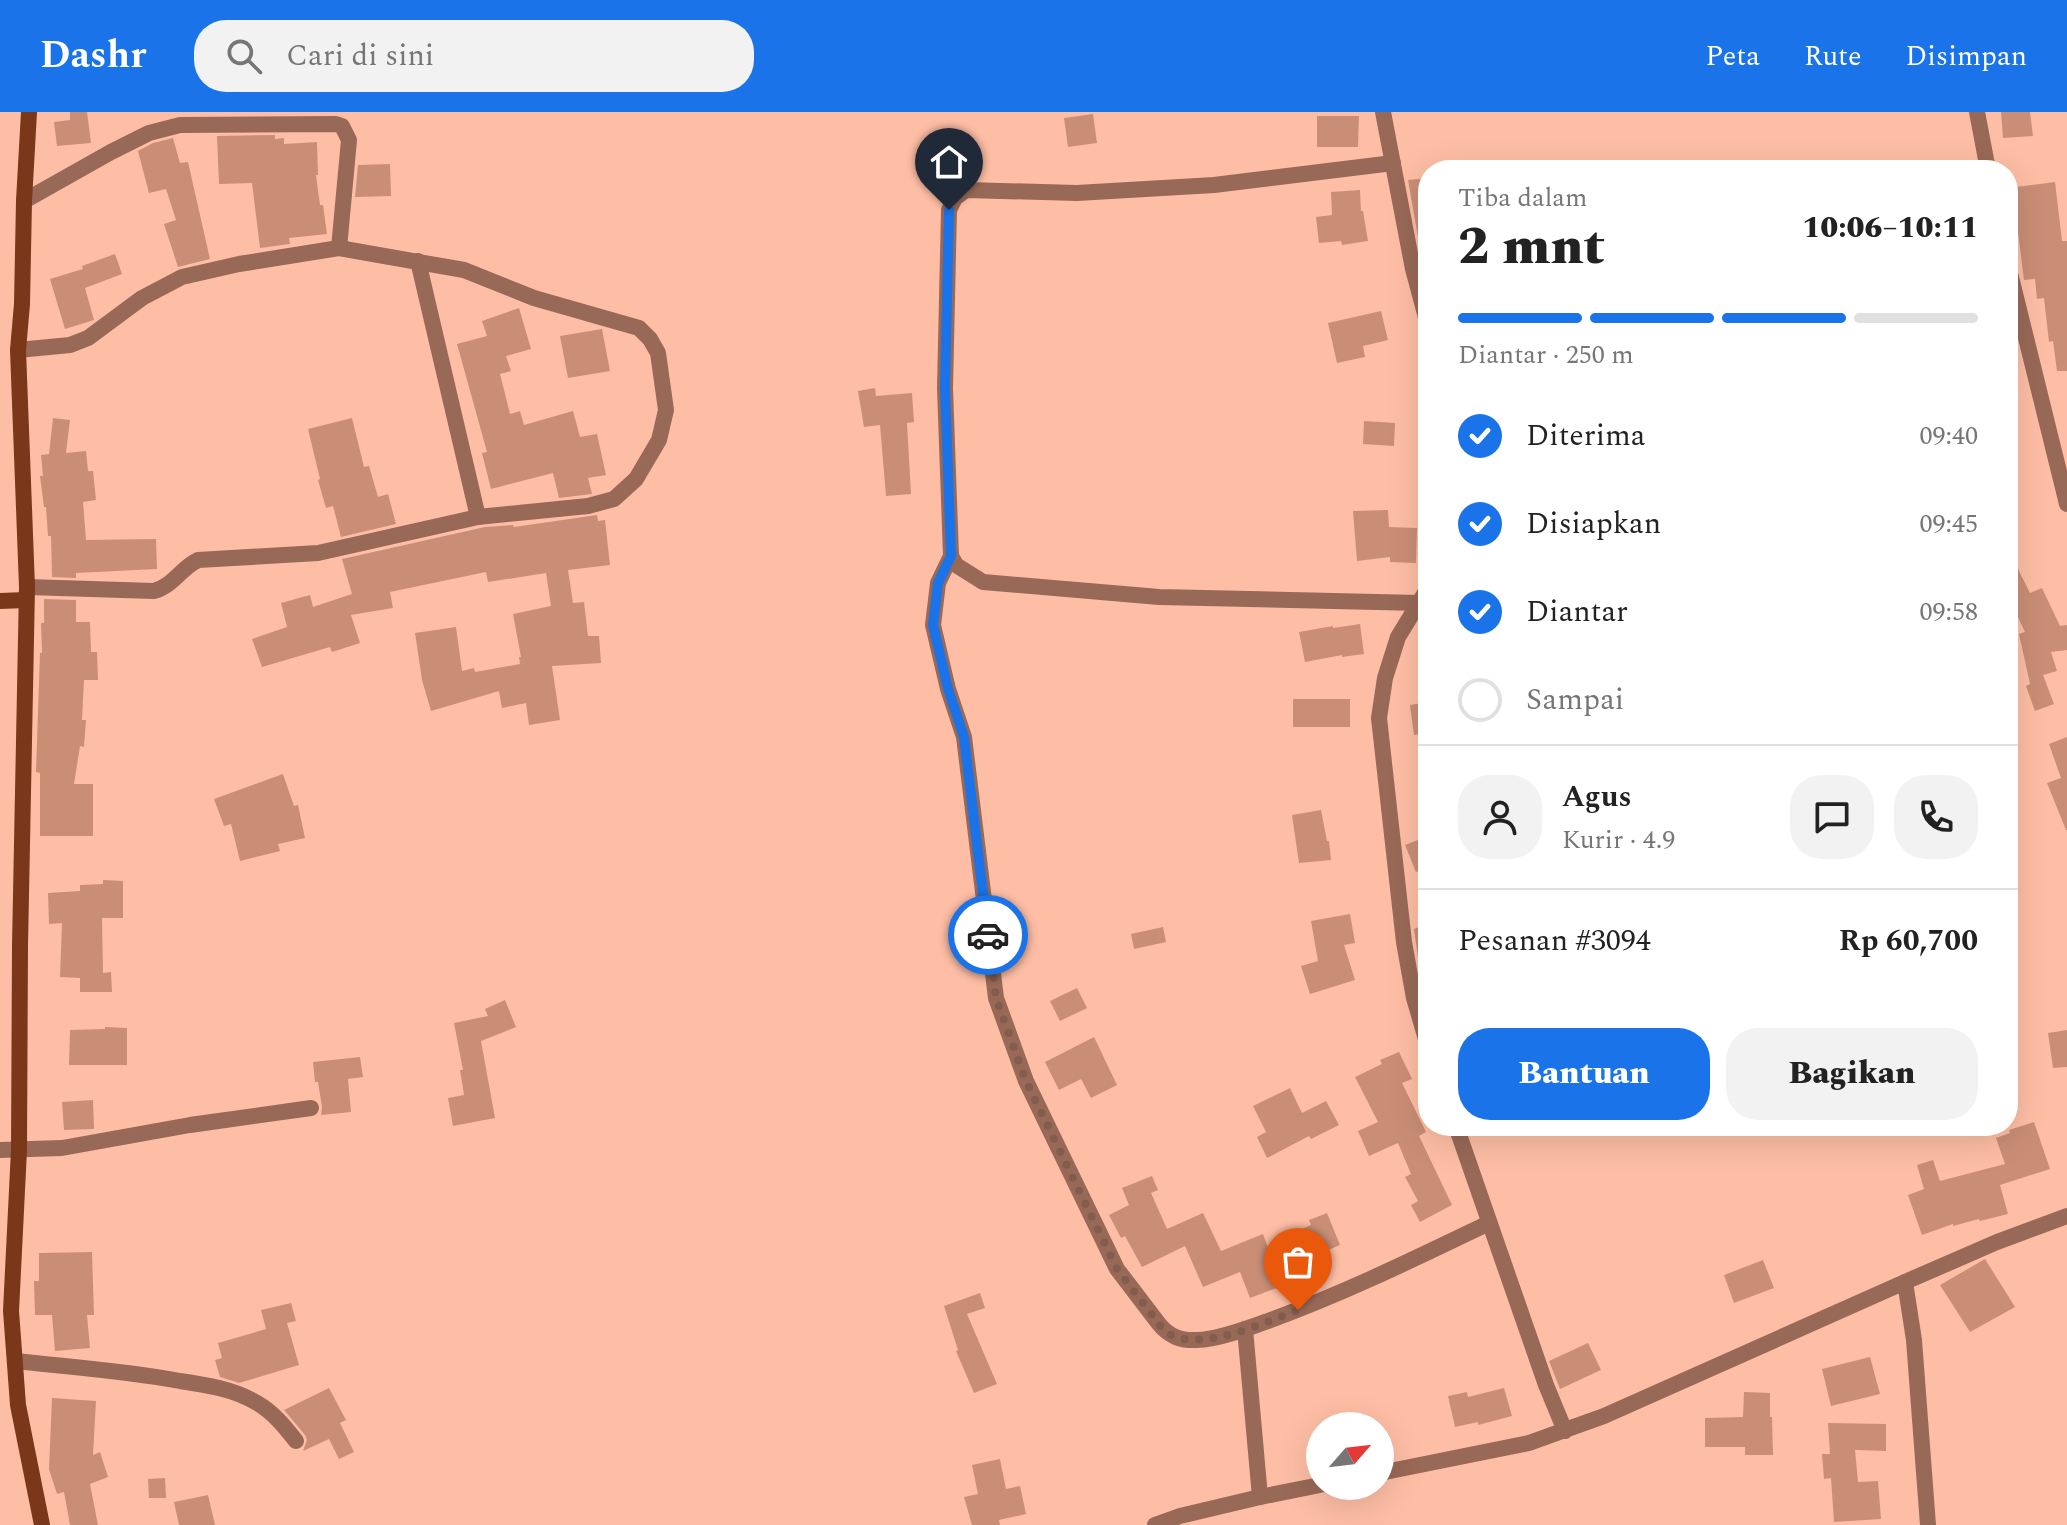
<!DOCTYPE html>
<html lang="id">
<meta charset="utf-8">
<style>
:root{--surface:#fff;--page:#f2f2f2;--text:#222;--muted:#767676;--line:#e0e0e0;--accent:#1a73e8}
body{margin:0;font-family:Spectral,serif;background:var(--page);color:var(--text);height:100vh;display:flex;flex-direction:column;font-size:30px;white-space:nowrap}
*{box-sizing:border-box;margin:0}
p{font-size:26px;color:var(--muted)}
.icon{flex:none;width:44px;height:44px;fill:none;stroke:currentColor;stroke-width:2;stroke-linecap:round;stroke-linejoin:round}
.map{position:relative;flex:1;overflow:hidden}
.sheet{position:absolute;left:1418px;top:48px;width:600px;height:976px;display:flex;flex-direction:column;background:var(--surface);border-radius:32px;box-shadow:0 8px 32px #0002}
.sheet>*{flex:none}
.needle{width:52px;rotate:62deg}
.buttons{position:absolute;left:1306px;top:1300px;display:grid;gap:16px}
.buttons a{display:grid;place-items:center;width:88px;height:88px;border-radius:50%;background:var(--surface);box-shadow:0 8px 32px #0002;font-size:40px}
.pin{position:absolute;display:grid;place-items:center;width:68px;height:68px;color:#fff;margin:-82px -34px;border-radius:50% 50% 50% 0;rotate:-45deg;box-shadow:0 0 8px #0007}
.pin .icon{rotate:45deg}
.courier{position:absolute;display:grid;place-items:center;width:80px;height:80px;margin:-40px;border:6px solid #1a73e8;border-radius:50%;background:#fff;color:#222;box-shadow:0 2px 10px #0007}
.summary em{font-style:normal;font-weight:800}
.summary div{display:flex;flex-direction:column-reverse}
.summary{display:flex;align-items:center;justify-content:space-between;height:136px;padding:0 40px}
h1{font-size:52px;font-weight:800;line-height:60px}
.bar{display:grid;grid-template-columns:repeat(4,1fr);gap:12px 8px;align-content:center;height:96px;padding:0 40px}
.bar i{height:10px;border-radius:6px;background:var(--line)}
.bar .selected{background:var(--accent)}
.bar p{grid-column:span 4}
.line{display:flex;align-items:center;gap:20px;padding:0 40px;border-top:2px solid var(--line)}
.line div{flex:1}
.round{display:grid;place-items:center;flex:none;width:84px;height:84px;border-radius:32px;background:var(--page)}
ol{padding:0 40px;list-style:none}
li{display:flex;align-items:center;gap:24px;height:88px}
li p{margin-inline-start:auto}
li .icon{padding:8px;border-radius:50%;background:var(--accent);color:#fff;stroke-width:4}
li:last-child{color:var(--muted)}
li i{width:44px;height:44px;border:4px solid var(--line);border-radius:50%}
.primary-button{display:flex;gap:16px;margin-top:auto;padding:16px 40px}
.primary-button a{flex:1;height:92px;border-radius:32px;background:var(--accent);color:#fff;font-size:32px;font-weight:800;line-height:92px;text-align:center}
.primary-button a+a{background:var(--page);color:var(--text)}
header{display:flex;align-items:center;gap:48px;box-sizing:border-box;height:112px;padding:0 40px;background:var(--accent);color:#fff}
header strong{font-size:38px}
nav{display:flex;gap:44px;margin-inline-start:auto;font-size:28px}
.search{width:560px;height:72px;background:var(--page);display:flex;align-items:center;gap:20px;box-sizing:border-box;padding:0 28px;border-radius:32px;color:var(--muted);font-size:30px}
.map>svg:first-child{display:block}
</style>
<header>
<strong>Dashr</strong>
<div class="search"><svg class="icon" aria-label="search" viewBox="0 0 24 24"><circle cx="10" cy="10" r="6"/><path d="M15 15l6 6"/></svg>Cari di sini</div>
<nav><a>Peta</a><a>Rute</a><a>Disimpan</a></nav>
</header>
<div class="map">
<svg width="2067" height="1413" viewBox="0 0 2067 1413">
<rect width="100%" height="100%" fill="#febea5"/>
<g fill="#ca8e76">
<polygon points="70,0 87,0 91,31 57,34 54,10 70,8"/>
<polygon points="2001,0 2030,0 2033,24 2003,26"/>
<polygon points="1093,2 1097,31 1068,35 1064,6"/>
<polygon points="1317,4 1359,4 1358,35 1317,35"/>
<polygon points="275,23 275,27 284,26 284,32 317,30 318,63 316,63 320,93 323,93 327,122 289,126 290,132 260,136 252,71 219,72 217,24"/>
<polygon points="173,26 180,51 188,50 210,147 178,155 164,112 176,108 166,77 149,81 138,39 153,31"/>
<polygon points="390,52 391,84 355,85 358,53"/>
<polygon points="1428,66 1428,130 1419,131 1408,68"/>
<polygon points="2055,70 2062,129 2067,129 2067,259 2057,259 2053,229 2049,230 2044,186 2037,187 2035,167 2024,168 2017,112 2011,113 2008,87 2008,76"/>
<polygon points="1360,78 1361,99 1363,99 1368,129 1342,133 1341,129 1319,131 1316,105 1332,103 1331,80"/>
<polygon points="115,142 122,162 85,176 94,208 65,217 50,167 83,157 82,154"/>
<polygon points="519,196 531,237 506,244 511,259 500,262 510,302 520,299 524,313 573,299 580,325 597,322 606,363 588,366 592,382 559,386 553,361 491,377 482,341 487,340 457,232 487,224 482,209"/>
<polygon points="1381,199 1388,228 1363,234 1365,245 1337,251 1328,211"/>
<polygon points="602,217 610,259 568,266 560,224"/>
<polygon points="875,276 876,284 912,281 914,310 907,311 911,382 886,384 880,313 864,315 858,279"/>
<polygon points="53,306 70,308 66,341 86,339 88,359 93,359 96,388 83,390 86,428 156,427 157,457 76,461 76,466 52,465 51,424 48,424 46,395 44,395 40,364 43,364 41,343 49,342"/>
<polygon points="352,306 364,355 369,354 378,385 388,382 396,412 341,425 333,394 326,396 318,368 320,367 308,317"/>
<polygon points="1364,309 1395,311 1394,334 1363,332"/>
<polygon points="1388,398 1389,415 1417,416 1416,451 1390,450 1390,445 1357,449 1353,399"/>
<polygon points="597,403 598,409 605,408 610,453 568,458 573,491 584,490 588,524 599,524 601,551 552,554 560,608 529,613 526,591 502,596 499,579 431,599 422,568 415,521 456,515 462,559 474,556 475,560 520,552 519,545 521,545 513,502 551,494 546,461 488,470 486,460 390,480 393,496 351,503 360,531 332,540 330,535 262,555 252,527 287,515 281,491 310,483 313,495 352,482 342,447 485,415 513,413 514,415"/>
<polygon points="2008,437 2030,481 2042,476 2060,514 2067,513 2067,538 2051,540 2057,559 2043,563 2054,592 2035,599 2026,574 2030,572 2019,522 2025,520 2008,484"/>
<polygon points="44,487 76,488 76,510 90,510 91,540 97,540 98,568 84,568 82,608 86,608 84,635 80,634 74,672 93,672 93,724 40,724 40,661 36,660 40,541 42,541 41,511 44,511"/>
<polygon points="1360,512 1364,542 1342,545 1342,543 1305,550 1299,520 1333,514 1333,516"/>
<rect x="1293" y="587" width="57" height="28"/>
<polygon points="1428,590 1428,621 1414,623 1410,593"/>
<polygon points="2067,625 2067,718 2066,718 2047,671 2061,666 2049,632"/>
<polygon points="283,662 294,694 298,693 305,726 278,732 280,739 240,749 231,712 224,714 214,687"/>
<polygon points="1321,698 1327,729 1329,729 1331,748 1299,751 1292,703"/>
<polygon points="1428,724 1428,755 1416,760 1405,733"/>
<polygon points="103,768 123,769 123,806 102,806 103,861 111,860 112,880 80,880 80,866 60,865 62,811 49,812 48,781 80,779 80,773 103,772"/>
<polygon points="1350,802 1355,831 1344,833 1355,868 1310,882 1301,854 1318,849 1311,809"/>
<polygon points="1428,811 1428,842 1418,846 1414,817"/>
<polygon points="1163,815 1166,830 1134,837 1131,822"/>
<polygon points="1077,876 1087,896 1060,909 1050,889"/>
<polygon points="505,888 516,915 481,929 495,1006 453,1014 448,986 464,983 460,958 463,958 454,911 488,904 485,897"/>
<polygon points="105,915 127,916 127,953 69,953 70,918 105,917"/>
<polygon points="2067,918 2067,955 2053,956 2048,921"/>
<polygon points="1094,925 1117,973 1091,986 1081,967 1059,978 1045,950"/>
<polygon points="1399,940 1412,967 1402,971 1426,1020 1419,1024 1452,1093 1420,1110 1411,1093 1418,1089 1405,1065 1411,1062 1398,1031 1369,1044 1358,1019 1378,1010 1355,965 1382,952 1380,948"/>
<polygon points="360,945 363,965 348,967 351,1000 321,1003 322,995 318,970 315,970 313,950"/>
<polygon points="1290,976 1302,1001 1326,989 1339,1013 1311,1027 1309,1024 1267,1046 1257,1025 1266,1020 1253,994"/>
<polygon points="93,988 94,1017 64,1018 62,990"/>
<polygon points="2034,1010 2050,1057 2000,1073 2008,1102 1980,1109 1979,1107 1953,1114 1953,1112 1922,1123 1908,1083 1924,1077 1917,1053 1933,1048 1940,1069 2005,1052 1996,1026 2010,1021 2009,1018"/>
<polygon points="1152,1064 1158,1078 1151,1081 1167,1117 1203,1101 1221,1139 1263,1122 1282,1174 1250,1186 1240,1160 1203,1175 1185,1134 1142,1155 1125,1124 1121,1126 1109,1103 1129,1093 1122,1076"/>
<polygon points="1327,1101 1340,1133 1304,1148 1291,1122 1311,1113 1309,1108"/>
<polygon points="92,1140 94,1203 87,1203 90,1236 55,1239 52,1203 35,1203 34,1169 39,1169 39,1141"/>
<polygon points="1985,1147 2015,1195 1970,1220 1940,1173"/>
<polygon points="1763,1148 1774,1176 1734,1191 1724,1163"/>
<polygon points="980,1181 985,1196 967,1202 997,1272 974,1281 956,1239 958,1238 944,1194"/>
<polygon points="291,1191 296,1209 287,1211 299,1253 239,1271 220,1265 215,1248 222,1246 218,1231 266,1217 261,1198"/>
<polygon points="1588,1231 1601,1258 1560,1277 1549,1249"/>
<polygon points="1870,1245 1880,1282 1831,1294 1822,1257"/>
<polygon points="329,1276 346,1308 340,1311 354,1340 339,1347 329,1327 303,1339 307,1328 305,1323 284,1298"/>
<polygon points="1504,1276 1512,1304 1478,1313 1478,1310 1455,1315 1448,1284 1467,1280 1468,1285"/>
<polygon points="1744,1280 1770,1281 1770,1305 1772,1305 1773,1343 1745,1343 1745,1335 1705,1335 1705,1306 1743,1305"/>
<polygon points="52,1286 96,1289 93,1343 100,1340 108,1365 90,1372 98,1413 70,1413 64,1380 57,1382 49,1357"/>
<polygon points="1828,1311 1886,1312 1886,1339 1855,1338 1858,1370 1878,1369 1881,1407 1834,1410 1831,1366 1824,1367 1822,1342 1830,1342"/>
<polygon points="1000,1347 1006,1377 1020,1374 1026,1402 999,1408 1000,1413 972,1413 964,1385 978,1382 972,1353"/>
<polygon points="165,1366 166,1386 149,1386 148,1367"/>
<polygon points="208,1383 215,1413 179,1413 174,1390"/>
</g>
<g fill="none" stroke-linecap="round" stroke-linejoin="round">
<g stroke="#996957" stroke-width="16">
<polyline points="1383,0 1413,157 1428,213"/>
<polyline points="1977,0 1988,58"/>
<polyline points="1393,51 1214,73 1077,81 966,78 955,86 949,98 945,276 951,444 956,453 983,470 1159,485 1419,491"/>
<polyline points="24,89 111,40 149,21 180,13 336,12 342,14 349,28 339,136"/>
<polyline points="418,149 478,405"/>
<polyline points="2008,153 2067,392"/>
<path d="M18,238L70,233L88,226L142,186L182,165L239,152L339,136L464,158L534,186L639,216L650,227L658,241L666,298L659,328L636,367L614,387L588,394L478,405L318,441L198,448C181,456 173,474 154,479L27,475"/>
<path d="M951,444L938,471L933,513L948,577L964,625L996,886L1026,969L1117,1157L1159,1212C1169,1224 1180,1229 1197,1228C1217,1228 1249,1216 1268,1209C1345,1181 1416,1146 1489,1111"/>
<polyline points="1428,476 1398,525 1385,566 1379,606 1404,830 1414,886 1428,934"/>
<polyline points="1456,1014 1546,1273 1565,1319"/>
<polyline points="0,1038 62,1036 190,1013 311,996"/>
<polyline points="1245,1217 1260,1385"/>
<path d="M15,1249C70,1255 126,1259 180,1269C207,1273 234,1277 257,1291C273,1300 285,1315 296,1329"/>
<polyline points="1380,1361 1529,1331 1604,1304 1905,1170 1914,1228 1928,1413"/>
<polyline points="1155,1413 1180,1404 1260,1385 1320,1373"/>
</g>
<polyline stroke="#996957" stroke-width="16" points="1905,1170 1997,1130 2067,1104"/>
<g stroke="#7a3719" stroke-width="16">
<polyline points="29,0 24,89 22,192 18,238 27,475 20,834 19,1038 11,1199 18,1293 42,1413"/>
<polyline points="0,489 26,488"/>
</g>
</g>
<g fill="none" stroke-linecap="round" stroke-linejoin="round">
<path stroke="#825c4d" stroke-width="8" stroke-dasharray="0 14.4" d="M988,823L996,886L1026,969L1117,1157L1165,1220C1199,1242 1263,1211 1298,1198"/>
<polyline stroke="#1a73e8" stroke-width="10" points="949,98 945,276 951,444 938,471 933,513 948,577 964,625 988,823"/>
</g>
</svg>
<div class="buttons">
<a><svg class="needle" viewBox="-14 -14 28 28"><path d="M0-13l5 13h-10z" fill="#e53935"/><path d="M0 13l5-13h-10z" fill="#767676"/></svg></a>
</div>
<div class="pin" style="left:1298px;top:1198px;background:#ea580c"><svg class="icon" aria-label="bag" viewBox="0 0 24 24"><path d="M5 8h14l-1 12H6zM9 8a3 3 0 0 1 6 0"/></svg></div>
<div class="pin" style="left:949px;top:98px;background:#1f2937"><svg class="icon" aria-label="home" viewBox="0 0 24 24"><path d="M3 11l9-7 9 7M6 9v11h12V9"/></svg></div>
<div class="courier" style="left:988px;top:823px"><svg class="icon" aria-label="car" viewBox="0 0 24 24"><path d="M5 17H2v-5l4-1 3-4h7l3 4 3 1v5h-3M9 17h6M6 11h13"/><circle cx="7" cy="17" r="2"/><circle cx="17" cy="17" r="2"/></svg></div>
<section class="sheet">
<div class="summary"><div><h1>2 mnt</h1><p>Tiba dalam</p></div><em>10:06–10:11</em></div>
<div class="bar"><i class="selected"></i><i class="selected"></i><i class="selected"></i><i></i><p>Diantar · 250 m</p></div>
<ol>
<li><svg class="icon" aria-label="check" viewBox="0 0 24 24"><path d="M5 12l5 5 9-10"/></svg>Diterima<p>09:40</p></li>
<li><svg class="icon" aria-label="check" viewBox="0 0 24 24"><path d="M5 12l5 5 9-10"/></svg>Disiapkan<p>09:45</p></li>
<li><svg class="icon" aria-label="check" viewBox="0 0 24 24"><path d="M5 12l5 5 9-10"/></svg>Diantar<p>09:58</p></li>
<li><i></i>Sampai</li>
</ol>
<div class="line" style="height:144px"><a class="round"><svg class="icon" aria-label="person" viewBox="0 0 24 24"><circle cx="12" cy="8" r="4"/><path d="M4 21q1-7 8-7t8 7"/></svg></a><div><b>Agus</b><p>Kurir · 4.9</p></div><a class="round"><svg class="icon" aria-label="chat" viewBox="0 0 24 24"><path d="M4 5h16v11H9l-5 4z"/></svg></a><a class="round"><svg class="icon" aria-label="phone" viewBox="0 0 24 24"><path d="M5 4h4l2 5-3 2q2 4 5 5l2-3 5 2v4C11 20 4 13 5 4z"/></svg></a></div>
<div class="line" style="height:104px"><div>Pesanan #3094</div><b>Rp 60,700</b></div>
<div class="primary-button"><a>Bantuan</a><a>Bagikan</a></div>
</section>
</div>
